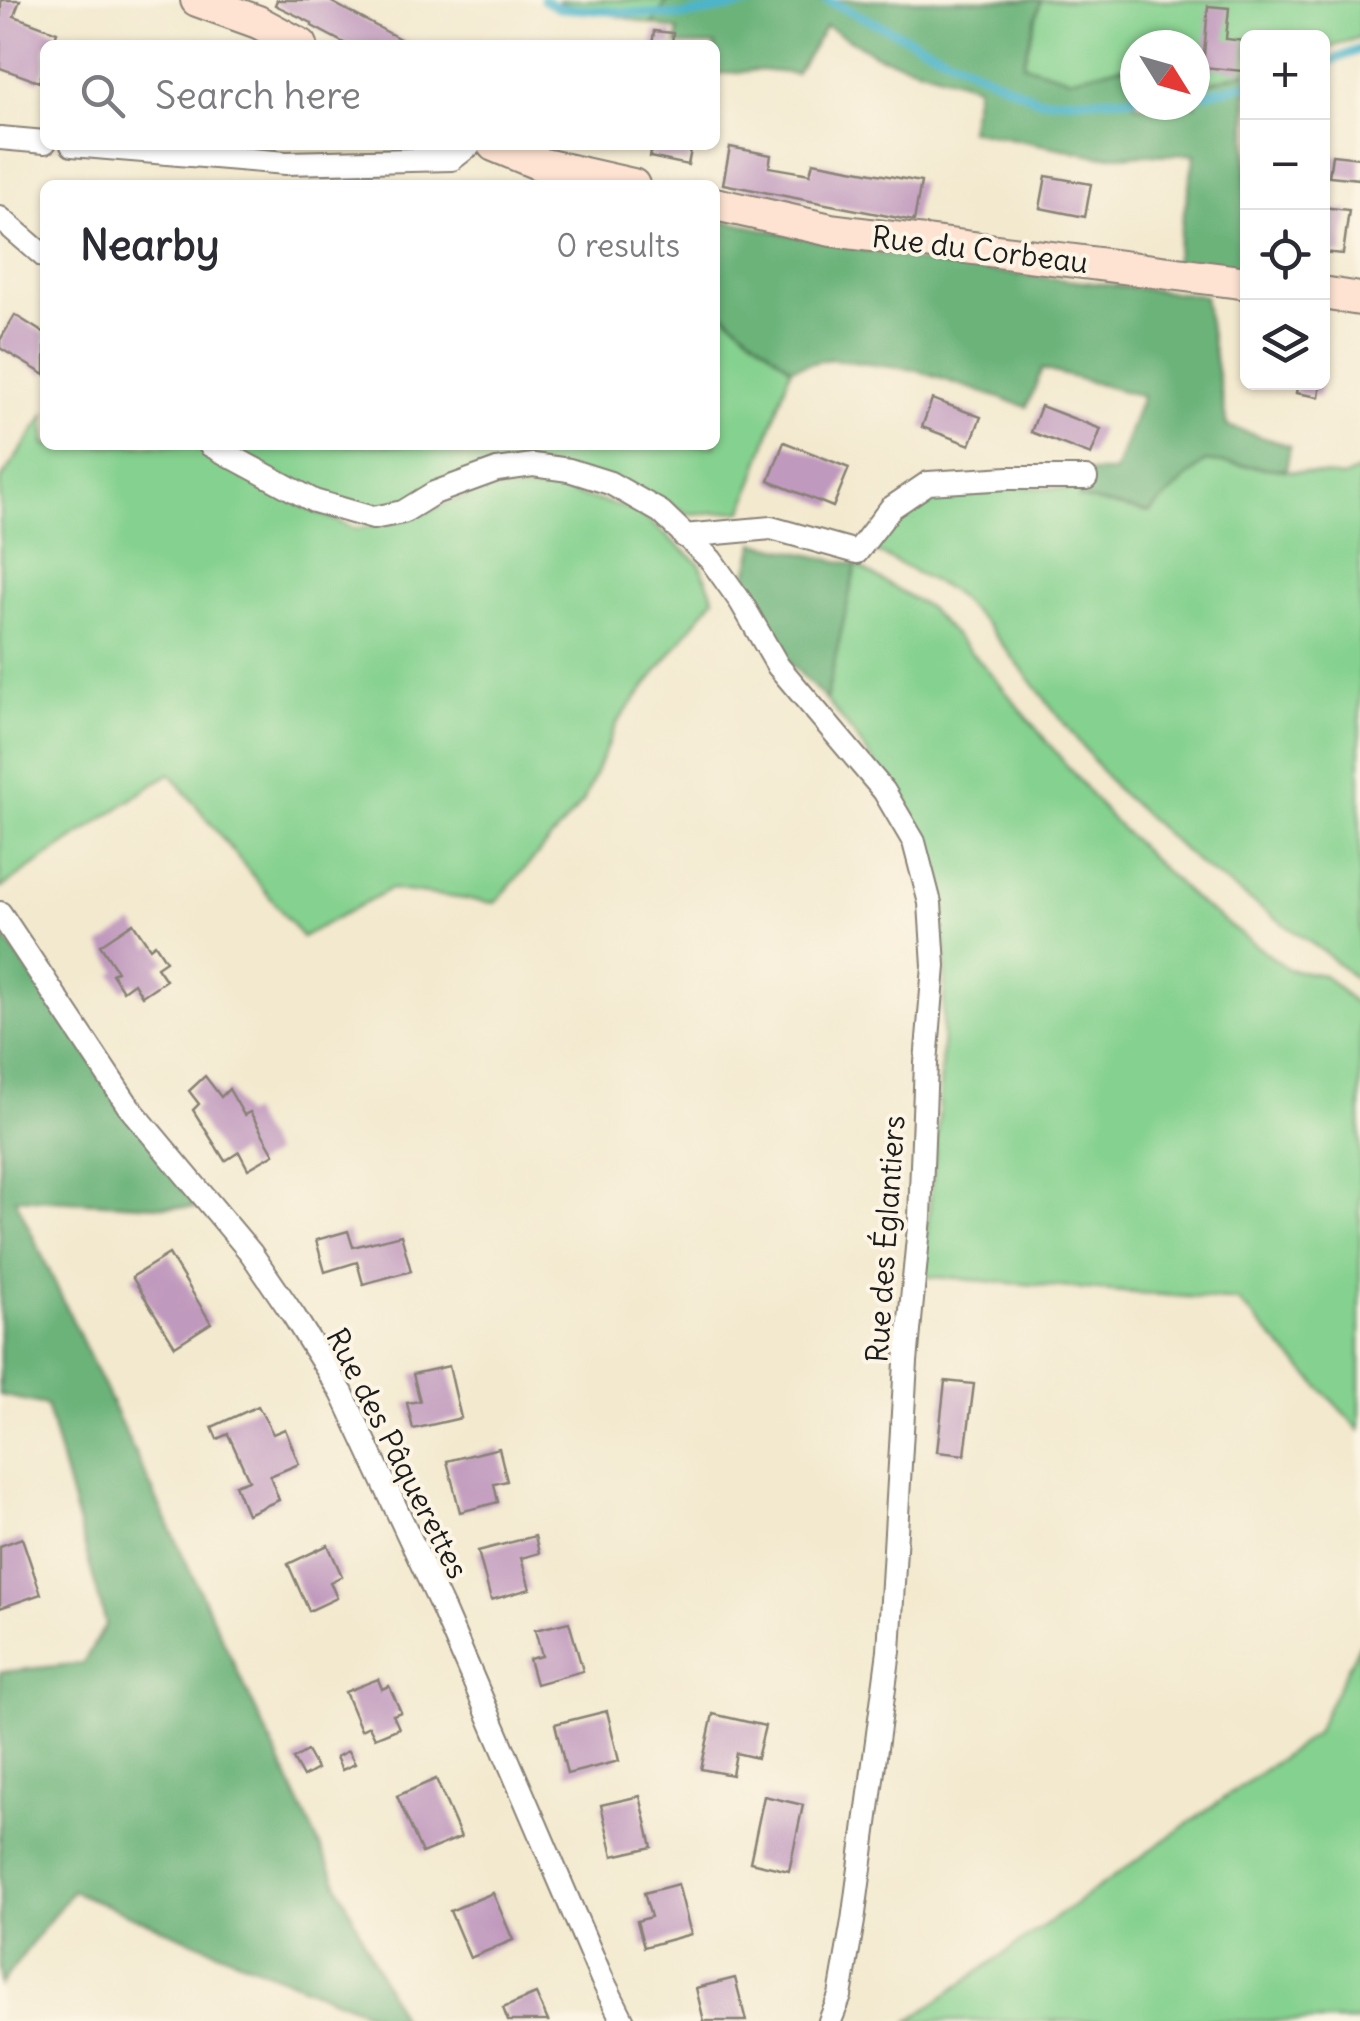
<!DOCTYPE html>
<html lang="en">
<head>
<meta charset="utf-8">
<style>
	:root { --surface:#fff; --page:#f2f2f3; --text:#2b2b33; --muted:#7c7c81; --line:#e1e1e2 }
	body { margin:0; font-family:Delius,sans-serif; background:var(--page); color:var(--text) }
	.controls { position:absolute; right:30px; top:30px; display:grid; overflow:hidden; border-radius:15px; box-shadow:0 2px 8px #0004 }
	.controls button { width:90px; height:90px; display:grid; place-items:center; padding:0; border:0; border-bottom:2px solid var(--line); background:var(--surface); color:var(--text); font:50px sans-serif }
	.compass { position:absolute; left:1120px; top:30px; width:90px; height:90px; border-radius:50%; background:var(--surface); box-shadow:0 2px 8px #0004; rotate:127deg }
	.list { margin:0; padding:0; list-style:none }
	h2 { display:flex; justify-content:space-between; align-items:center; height:130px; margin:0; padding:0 40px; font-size:42px }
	h2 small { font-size:32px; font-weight:400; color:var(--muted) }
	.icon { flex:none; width:55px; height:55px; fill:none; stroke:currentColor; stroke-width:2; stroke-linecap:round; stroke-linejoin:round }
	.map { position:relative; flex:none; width:1360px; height:2021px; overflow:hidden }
	.search { position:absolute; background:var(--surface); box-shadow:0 2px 8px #0004; left:40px; top:40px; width:680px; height:110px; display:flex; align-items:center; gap:25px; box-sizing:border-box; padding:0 35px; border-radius:15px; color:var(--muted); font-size:38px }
	.panel { position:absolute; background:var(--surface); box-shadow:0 2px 8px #0004; left:40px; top:180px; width:680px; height:270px; border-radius:15px }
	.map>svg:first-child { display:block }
</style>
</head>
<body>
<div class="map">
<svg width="1360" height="2021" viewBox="0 0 1360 2021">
	<rect width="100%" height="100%" fill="#fcf5e5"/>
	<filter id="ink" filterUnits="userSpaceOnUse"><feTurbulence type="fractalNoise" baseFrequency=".01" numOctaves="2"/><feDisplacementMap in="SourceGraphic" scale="20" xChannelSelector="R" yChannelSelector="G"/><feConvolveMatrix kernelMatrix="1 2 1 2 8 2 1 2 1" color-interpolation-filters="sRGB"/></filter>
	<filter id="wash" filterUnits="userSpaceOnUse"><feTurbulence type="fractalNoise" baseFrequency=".0048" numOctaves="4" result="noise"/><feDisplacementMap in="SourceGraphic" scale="40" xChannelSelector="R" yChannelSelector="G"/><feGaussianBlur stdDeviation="2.25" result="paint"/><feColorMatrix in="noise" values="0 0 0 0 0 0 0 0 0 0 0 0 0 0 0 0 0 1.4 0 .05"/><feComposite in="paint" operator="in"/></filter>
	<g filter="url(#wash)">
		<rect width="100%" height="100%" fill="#f3e9cf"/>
		<!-- green -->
		<g fill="#85d18f" stroke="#507656" stroke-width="2.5">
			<polygon points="559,0 668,0 652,24 558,2"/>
			<polygon points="1041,0 1360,0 1360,37 1323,50 1322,38 1248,38 1247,72 1211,82 1195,78 1195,45 1135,45 1135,66 1129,65 1069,78 1023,64"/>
			<polygon points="715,306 791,368 743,511 689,514 631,486 515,461 384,510 326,500 215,445 715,445"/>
			<polygon points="45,415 45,445 191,445 274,493 355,529 408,518 486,489 559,490 637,511 700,564 714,598 617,723 583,802 495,903 390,889 302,937 170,773 0,889 0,481"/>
			<polygon points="1205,461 1343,477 1360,469 1360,983 1324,952 1200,865 1116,789 986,624 951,591 873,550 911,501 973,484 1080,490 1079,498 1149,513"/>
			<polygon points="856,565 927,607 987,669 1112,820 1195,900 1288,969 1324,975 1360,1008 1360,1430 1238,1301 922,1276 939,1116 946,953 925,835 853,733 826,700"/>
			<polygon points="1360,1643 1360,2021 909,2021 1315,1734"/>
		</g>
		<!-- forest -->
		<g fill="#6cb37a" stroke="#44684b" stroke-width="2.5">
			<polygon points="668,0 1041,0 1023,64 1069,78 1129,65 1135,66 1135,105 1195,105 1195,78 1211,82 1247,72 1247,274 1174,265 1195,154 1099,156 969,130 977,86 878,56 826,26 796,74 760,70 715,74 715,45 676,45 678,31 652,24"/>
			<polygon points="715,219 938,265 1204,296 1227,426 1290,446 1286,470 1205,461 1149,513 1079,498 1081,472 1115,472 1142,396 1042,369 1027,407 915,370 830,359 791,368 715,306"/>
			<polygon points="755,543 856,565 826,700 770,642 743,590"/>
			<polygon points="0,931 197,1208 15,1198 402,2021 387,2021 72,1891 0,1985 0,1672 83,1663 106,1624 46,1405 0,1395"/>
		</g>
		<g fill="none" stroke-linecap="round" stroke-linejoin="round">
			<!-- stream -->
			<g stroke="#4db5cb" stroke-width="9">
				<polyline points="544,0 559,8 683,16 771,0"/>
				<polyline points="827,0 1039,100 1135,98"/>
				<polyline points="1322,65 1360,49"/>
				<polyline points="1195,96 1248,84"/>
			</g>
		</g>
		<g id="blocks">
			<!-- building -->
			<g fill="#c099be">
				<polygon points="1,0 20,0 14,16 57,32 53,45 45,45 45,65 39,82 0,68"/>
				<polygon points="277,0 328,0 411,45 348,45 312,26 312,23 275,5"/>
				<polygon points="1208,6 1229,8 1226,39 1245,41 1242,71 1203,67"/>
				<polygon points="654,31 673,33 672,45 652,45"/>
				<polygon points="652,145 692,145 688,165 650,157"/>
				<polygon points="730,147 771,155 769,167 810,174 813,162 921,182 914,221 723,184"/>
				<polygon points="1332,155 1360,158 1360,179 1329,176"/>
				<polygon points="1046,176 1091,184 1085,217 1040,208"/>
				<polygon points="1322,207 1349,210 1343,254 1322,252"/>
				<polygon points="15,315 45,334 45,375 0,348 0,340"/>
				<polygon points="1298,382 1321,382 1319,397 1296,393"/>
				<polygon points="932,399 981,417 970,445 922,427"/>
				<polygon points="1041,406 1101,429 1091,455 1031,432"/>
				<polygon points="784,442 849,468 833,507 769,481"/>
				<polygon points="133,923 150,948 155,944 166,961 157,967 166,980 142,996 134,983 123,991 112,974 117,971 100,945"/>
				<polygon points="205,1076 221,1097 229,1089 244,1115 250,1112 274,1154 248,1169 239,1152 225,1161 193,1110 199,1104 189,1091"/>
				<polygon points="348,1231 353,1247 401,1235 411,1271 363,1284 357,1262 325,1272 316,1240"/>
				<polygon points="169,1254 211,1323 175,1346 132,1277"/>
				<polygon points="449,1366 461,1418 413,1429 407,1403 420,1401 413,1374"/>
				<polygon points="945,1381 974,1384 965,1455 937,1452"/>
				<polygon points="258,1406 273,1434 285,1429 299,1464 270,1476 279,1500 247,1514 235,1485 249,1480 228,1434 217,1439 212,1427"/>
				<polygon points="499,1448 507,1481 494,1484 498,1502 460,1512 447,1461"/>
				<polygon points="535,1536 539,1553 521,1558 530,1589 491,1600 478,1551"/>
				<polygon points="22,1538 41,1594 0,1608 0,1546"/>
				<polygon points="328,1545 342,1576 330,1582 337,1598 309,1611 288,1564"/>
				<polygon points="569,1622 583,1671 536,1684 529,1659 542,1656 535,1630"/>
				<polygon points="378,1679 382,1689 389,1686 401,1712 393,1715 399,1728 375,1738 369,1726 361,1730 345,1692"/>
				<polygon points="607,1711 619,1761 567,1774 555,1724"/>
				<polygon points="713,1714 765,1726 757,1758 736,1753 732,1775 701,1769"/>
				<polygon points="307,1751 317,1769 303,1777 293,1759"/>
				<polygon points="348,1751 355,1764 342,1770 336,1757"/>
				<polygon points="436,1779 461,1837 422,1853 397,1796"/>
				<polygon points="640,1796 652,1847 613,1856 601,1805"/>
				<polygon points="764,1796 803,1805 789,1871 750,1862"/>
				<polygon points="678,1884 691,1934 644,1947 637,1921 651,1917 644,1893"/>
				<polygon points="493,1893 513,1940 470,1958 450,1911"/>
				<polygon points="735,1978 746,2021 704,2021 696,1988"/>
				<polygon points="536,1994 548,2021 508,2021 503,2008"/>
			</g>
		</g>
	</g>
	<g filter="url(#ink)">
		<use href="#blocks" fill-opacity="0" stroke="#888276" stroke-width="2.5"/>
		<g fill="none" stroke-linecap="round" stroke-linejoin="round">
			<defs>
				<g id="street">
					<polyline points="0,138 45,142"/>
					<polyline points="72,145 286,163 452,159 470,145"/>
					<polyline points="0,218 45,257"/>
					<polyline points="210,445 314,501 373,518 403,512 434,493 497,470 533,465 569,470 610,483 661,512 711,560 741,602 778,666 884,791 914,842 930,903 934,966 926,1063 920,1217 906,1362 889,1651 853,1921 840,1996 830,2021"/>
					<polyline points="684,536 771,528 857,552 891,508 928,483 1009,478 1086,478"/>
					<polyline points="0,913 129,1107 251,1253 294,1316 342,1393 443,1609 602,1979 623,2021"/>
				</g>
				<g id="secondary">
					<polyline points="197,0 258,22 301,45"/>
					<polyline points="494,145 540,164 633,185"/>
					<polyline points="715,204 831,230 1248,283"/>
					<polyline points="1322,293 1360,299"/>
				</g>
			</defs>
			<!-- street casing -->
			<use href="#street" stroke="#888276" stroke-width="26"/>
			<!-- secondary casing -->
			<use href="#secondary" stroke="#888276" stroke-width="36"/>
			<!-- street -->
			<use href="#street" stroke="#fff" stroke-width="22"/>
			<!-- secondary -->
			<use href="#secondary" stroke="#fee3d2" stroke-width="32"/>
		</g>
	</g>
	<g text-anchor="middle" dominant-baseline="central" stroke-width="8" stroke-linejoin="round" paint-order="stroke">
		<!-- street labels -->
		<g font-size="30" fill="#1c1c1c" stroke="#fcf5e5">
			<text transform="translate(980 249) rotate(7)">Rue du Corbeau</text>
			<text transform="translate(885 1239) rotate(-86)">Rue des Églantiers</text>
			<text transform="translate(398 1453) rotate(63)">Rue des Pâquerettes</text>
		</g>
	</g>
</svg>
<div class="controls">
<button>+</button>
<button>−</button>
<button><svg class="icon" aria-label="locate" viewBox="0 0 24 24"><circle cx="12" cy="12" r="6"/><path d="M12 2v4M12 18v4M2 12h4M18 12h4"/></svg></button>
<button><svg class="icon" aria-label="layers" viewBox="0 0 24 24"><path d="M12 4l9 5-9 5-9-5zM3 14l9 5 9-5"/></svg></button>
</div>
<svg class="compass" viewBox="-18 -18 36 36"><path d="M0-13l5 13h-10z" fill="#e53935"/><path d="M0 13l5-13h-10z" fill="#7c7c81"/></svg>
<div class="search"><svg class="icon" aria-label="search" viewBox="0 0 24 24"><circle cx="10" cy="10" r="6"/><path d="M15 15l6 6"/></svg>Search here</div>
<section class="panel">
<h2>Nearby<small>0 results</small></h2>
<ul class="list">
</ul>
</section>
</div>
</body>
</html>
